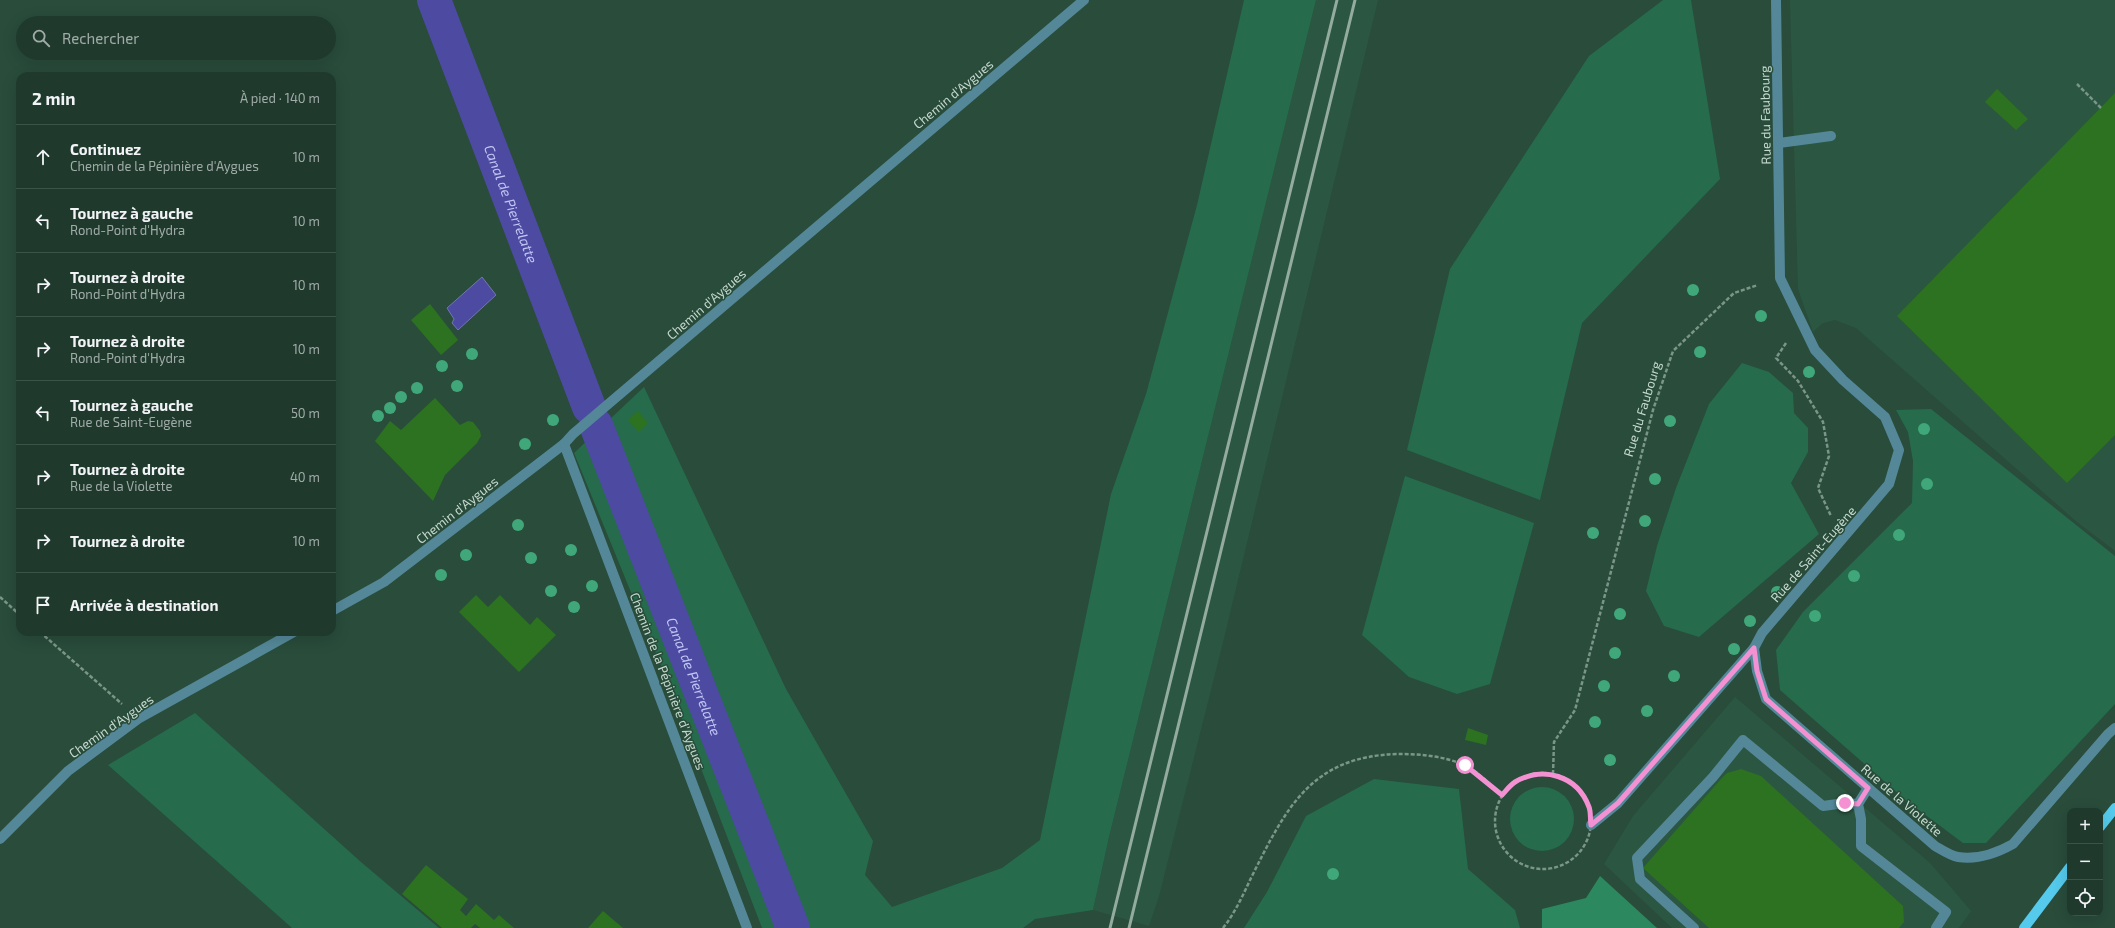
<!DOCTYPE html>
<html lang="fr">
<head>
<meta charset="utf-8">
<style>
	:root { --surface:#1f392c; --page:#2c4438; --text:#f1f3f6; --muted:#a1aca9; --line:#3c5348 }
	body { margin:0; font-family:"Exo 2",sans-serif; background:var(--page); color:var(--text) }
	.controls { position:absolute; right:12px; bottom:12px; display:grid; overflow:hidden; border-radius:8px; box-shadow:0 4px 16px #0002 }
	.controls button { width:36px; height:36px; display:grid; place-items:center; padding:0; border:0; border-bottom:1px solid var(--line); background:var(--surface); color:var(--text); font:20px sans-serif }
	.stop { position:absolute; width:12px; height:12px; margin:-9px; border:3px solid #f491d3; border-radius:50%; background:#fff }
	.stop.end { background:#f491d3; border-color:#fff; box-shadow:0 1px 4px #0008 }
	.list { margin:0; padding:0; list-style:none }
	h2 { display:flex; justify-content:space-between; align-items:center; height:52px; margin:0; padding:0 16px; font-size:17px }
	h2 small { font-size:13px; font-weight:400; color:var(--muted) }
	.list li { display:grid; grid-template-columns:26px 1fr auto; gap:12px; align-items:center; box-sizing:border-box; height:64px; padding:0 16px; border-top:1px solid var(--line) }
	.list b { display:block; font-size:15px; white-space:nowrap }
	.list p { margin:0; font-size:13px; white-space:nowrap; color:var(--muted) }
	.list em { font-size:13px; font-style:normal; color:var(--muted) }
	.icon { flex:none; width:22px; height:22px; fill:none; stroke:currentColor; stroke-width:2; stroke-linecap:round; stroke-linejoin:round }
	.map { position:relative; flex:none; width:2115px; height:928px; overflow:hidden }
	.search { position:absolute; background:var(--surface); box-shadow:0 4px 16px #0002; left:16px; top:16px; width:320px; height:44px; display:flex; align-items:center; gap:10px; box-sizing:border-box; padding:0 14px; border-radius:22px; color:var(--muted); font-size:15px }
	.panel { position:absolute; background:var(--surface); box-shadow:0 4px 16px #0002; left:16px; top:72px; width:320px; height:564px; border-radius:12px }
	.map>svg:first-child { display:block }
</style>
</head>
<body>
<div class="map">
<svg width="2115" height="928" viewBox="0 0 2115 928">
	<rect width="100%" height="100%" fill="#294c3b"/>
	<!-- built -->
	<g fill="#2b5742">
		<polygon points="1316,0 1378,0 1223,642 1159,896 1149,926 1093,910 1109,837"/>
		<polygon points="1790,0 2115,0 2115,551 2077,522 1856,328 1835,320 1823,323 1813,332 1798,289"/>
		<polygon points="1735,697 1930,863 1971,911 1959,928 1672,928 1604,864 1633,816"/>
	</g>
	<!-- green -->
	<g fill="#266b4c">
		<polygon points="1244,0 1316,0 1109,837 1093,910 1035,919 1023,928 762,928 671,690 574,453 644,387 786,689 873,841 865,875 892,907 1002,868 1040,840 1111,494 1146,394 1197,205"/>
		<polygon points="1663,0 1691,0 1720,179 1582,323 1540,500 1407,450 1450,269 1589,56"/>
		<polygon points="1742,363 1769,372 1793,393 1794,413 1808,428 1808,452 1791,483 1819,534 1699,637 1664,626 1646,591 1657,546 1676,488 1709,404"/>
		<polygon points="1931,409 2115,556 2115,704 1986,843 1963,843 1908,802 1780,690 1776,650 1803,612 1912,503 1913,461 1908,432 1896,410"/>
		<polygon points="1405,476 1534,523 1490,684 1457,694 1409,677 1362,635"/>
		<polygon points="195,713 361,862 439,928 292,928 108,765"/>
		<polygon points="1374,779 1459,789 1468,869 1515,910 1520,928 1244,928 1267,892 1306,816"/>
		<circle cx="1542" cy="819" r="32"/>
	</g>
	<!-- forest -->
	<polygon fill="#2b885f" points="1600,876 1657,928 1542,928 1542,909 1586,898"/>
	<!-- water -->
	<polygon fill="#4d4ba1" stroke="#7176ae" points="482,277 496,295 458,330 452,323 454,319 447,308"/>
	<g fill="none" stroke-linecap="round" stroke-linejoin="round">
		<!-- canal -->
		<g stroke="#4d4ba1" stroke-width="34">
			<path id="s1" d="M 434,0 L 589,407"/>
			<path id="s2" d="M 596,425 L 793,928"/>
		</g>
	</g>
	<!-- building -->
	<g fill="#2d7220">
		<polygon points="1997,89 2028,119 2016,130 1985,102"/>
		<polygon points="2115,93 2115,435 2067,483 1897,316"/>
		<polygon points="430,304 458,340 441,355 411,320"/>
		<polygon points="435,398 460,425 468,421 473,422 480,431 481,436 477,443 445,475 433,501 375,441 390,421 401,430"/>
		<polygon points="638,411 648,423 639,432 628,420"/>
		<polygon points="476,595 488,607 500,595 530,625 537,617 556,635 519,672 459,612"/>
		<polygon points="1468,728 1488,735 1486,745 1465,740"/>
		<polygon points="1741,769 1761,776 1903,906 1904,922 1899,928 1709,928 1643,868 1721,779 1727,773"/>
		<polygon points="426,865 468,899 460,910 466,916 476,904 494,920 499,915 514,928 480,928 475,924 471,928 442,928 402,894"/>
		<polygon points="603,911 623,928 588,928"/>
	</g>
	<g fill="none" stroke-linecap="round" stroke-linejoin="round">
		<!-- path -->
		<g stroke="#7b9688" stroke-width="2.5" stroke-dasharray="4 2" stroke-linecap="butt">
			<polyline points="2077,84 2101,108"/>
			<polyline points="1786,343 1776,358 1798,381 1823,422 1829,456 1818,488 1831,516"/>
			<polyline points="0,597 20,615"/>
			<polyline points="40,632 122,704"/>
			<circle cx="1543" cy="821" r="48"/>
			<polyline points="1553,774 1554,742 1575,710 1653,410 1673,351 1734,293 1758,285"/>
			<path d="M 1223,928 C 1235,913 1243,895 1251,878 C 1286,808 1311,756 1398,754 C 1420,754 1444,756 1464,765 C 1478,771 1490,785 1502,795"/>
		</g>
		<!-- minor -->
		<g stroke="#548899" stroke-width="10">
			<polyline points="1779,143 1831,136"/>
			<polyline points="564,444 747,928"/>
			<polyline points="332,611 384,582 564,444 573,434 1084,0"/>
			<path d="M 1754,648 L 1757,671 L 1766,699 L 1935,846 C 1942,850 1951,856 1958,857 C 1977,860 1997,853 2013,844 L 2108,734 L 2115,728"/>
			<polyline points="1868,788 1858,804 1861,819 1861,846 1946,912 1936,928"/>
			<polyline points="1591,825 1618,803 1754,648 1762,633 1889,484 1899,450 1885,417 1843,380 1815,350 1780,278 1776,0"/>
			<polyline points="0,839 68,771 138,719 294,632"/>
			<polyline points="1694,928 1640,879 1637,858 1713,777 1743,740 1823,806 1845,803 1858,804"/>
		</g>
		<!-- major -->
		<g stroke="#55caec" stroke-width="10">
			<polyline points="2100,827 2115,808"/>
			<polyline points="2024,928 2070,867"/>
		</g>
		<!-- rail -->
		<g stroke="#94ac9f" stroke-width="3">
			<polyline points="1110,928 1337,0"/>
			<polyline points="1129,928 1355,0"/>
		</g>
	</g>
	<!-- trees -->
	<g fill="#40a77a">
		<circle cx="1693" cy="290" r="6"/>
		<circle cx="1761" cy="316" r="6"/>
		<circle cx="1700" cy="352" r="6"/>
		<circle cx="472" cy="354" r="6"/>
		<circle cx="442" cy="366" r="6"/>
		<circle cx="1809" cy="372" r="6"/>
		<circle cx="457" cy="386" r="6"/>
		<circle cx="417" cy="388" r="6"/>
		<circle cx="401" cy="397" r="6"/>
		<circle cx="390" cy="408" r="6"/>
		<circle cx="378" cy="416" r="6"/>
		<circle cx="553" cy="420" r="6"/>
		<circle cx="1670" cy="421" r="6"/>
		<circle cx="1924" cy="429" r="6"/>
		<circle cx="525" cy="444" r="6"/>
		<circle cx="1655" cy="479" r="6"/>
		<circle cx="1927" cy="484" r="6"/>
		<circle cx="1645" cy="521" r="6"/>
		<circle cx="518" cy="525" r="6"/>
		<circle cx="1593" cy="533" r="6"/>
		<circle cx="1899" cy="535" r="6"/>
		<circle cx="571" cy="550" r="6"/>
		<circle cx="466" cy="555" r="6"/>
		<circle cx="531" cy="558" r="6"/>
		<circle cx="441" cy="575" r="6"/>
		<circle cx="1854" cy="576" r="6"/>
		<circle cx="592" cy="586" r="6"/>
		<circle cx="551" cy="591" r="6"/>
		<circle cx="1777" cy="592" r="6"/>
		<circle cx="574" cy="607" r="6"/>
		<circle cx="1620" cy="614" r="6"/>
		<circle cx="1815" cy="616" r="6"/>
		<circle cx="1750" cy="621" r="6"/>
		<circle cx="1734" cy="649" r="6"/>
		<circle cx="1615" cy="653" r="6"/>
		<circle cx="1674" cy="676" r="6"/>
		<circle cx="1604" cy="686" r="6"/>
		<circle cx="1647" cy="711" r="6"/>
		<circle cx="1595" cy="722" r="6"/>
		<circle cx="1610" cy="760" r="6"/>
		<circle cx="1333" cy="874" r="6"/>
	</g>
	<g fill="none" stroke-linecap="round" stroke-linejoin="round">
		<!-- route -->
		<path stroke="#f491d3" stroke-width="5" d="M 1465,765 L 1502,795 C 1506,791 1510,785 1515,782 C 1543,766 1577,775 1589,807 C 1591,812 1590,819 1591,825 L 1618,803 L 1754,648 L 1757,671 L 1766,699 L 1868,788 L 1858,804 L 1845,803"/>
	</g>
	<g text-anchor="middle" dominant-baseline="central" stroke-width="3" stroke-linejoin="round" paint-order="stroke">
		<!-- street labels -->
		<g font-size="13" fill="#c6d9ce" stroke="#294c3b">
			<text transform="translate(953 94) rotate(-40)">Chemin d'Aygues</text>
			<text transform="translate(1765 115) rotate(-91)">Rue du Faubourg</text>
			<text transform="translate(706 304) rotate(-41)">Chemin d'Aygues</text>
			<text transform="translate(1642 409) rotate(-73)">Rue du Faubourg</text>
			<text transform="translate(457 510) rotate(-38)">Chemin d'Aygues</text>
			<text transform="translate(1813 554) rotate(-49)">Rue de Saint-Eugène</text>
			<text transform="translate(668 681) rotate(69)">Chemin de la Pépinière d'Aygues</text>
			<text transform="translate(111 726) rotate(-35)">Chemin d'Aygues</text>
			<text transform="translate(1902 800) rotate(41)">Rue de la Violette</text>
		</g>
		<!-- water labels -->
		<g font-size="14" font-style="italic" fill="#c0c5f4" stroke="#294c3b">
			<text stroke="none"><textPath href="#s1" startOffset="218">Canal de Pierrelatte</textPath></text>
			<text stroke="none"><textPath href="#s2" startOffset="270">Canal de Pierrelatte</textPath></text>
		</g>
	</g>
</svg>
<div class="controls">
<button>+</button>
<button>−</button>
<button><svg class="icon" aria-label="locate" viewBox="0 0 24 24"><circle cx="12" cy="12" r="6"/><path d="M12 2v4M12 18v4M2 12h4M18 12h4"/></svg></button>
</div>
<div class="stop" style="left:1465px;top:765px"></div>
<div class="stop end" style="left:1845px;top:803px"></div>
<div class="search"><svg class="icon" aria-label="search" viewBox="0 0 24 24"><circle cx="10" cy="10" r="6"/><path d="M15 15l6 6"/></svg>Rechercher</div>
<section class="panel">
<h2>2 min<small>À pied · 140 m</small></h2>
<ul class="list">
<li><svg class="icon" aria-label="ahead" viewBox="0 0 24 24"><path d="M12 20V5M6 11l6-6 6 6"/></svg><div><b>Continuez</b><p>Chemin de la Pépinière d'Aygues</p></div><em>10 m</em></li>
<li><svg class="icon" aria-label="left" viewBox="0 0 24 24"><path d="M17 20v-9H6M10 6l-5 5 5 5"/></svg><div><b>Tournez à gauche</b><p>Rond-Point d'Hydra</p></div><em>10 m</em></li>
<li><svg class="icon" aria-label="right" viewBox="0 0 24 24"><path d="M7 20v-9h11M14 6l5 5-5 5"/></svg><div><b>Tournez à droite</b><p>Rond-Point d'Hydra</p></div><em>10 m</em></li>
<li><svg class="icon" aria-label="right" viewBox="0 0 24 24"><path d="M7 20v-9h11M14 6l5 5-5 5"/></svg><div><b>Tournez à droite</b><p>Rond-Point d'Hydra</p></div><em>10 m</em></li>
<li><svg class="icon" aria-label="left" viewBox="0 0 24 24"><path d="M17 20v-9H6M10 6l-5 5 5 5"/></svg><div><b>Tournez à gauche</b><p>Rue de Saint-Eugène</p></div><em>50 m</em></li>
<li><svg class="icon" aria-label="right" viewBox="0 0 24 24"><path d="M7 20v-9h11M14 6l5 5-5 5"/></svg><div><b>Tournez à droite</b><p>Rue de la Violette</p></div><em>40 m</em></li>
<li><svg class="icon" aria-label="right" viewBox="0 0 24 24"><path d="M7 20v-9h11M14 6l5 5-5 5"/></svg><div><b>Tournez à droite</b></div><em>10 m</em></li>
<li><svg class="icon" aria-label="arrive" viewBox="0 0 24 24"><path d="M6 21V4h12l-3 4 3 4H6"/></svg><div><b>Arrivée à destination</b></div></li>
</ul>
</section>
</div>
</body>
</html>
